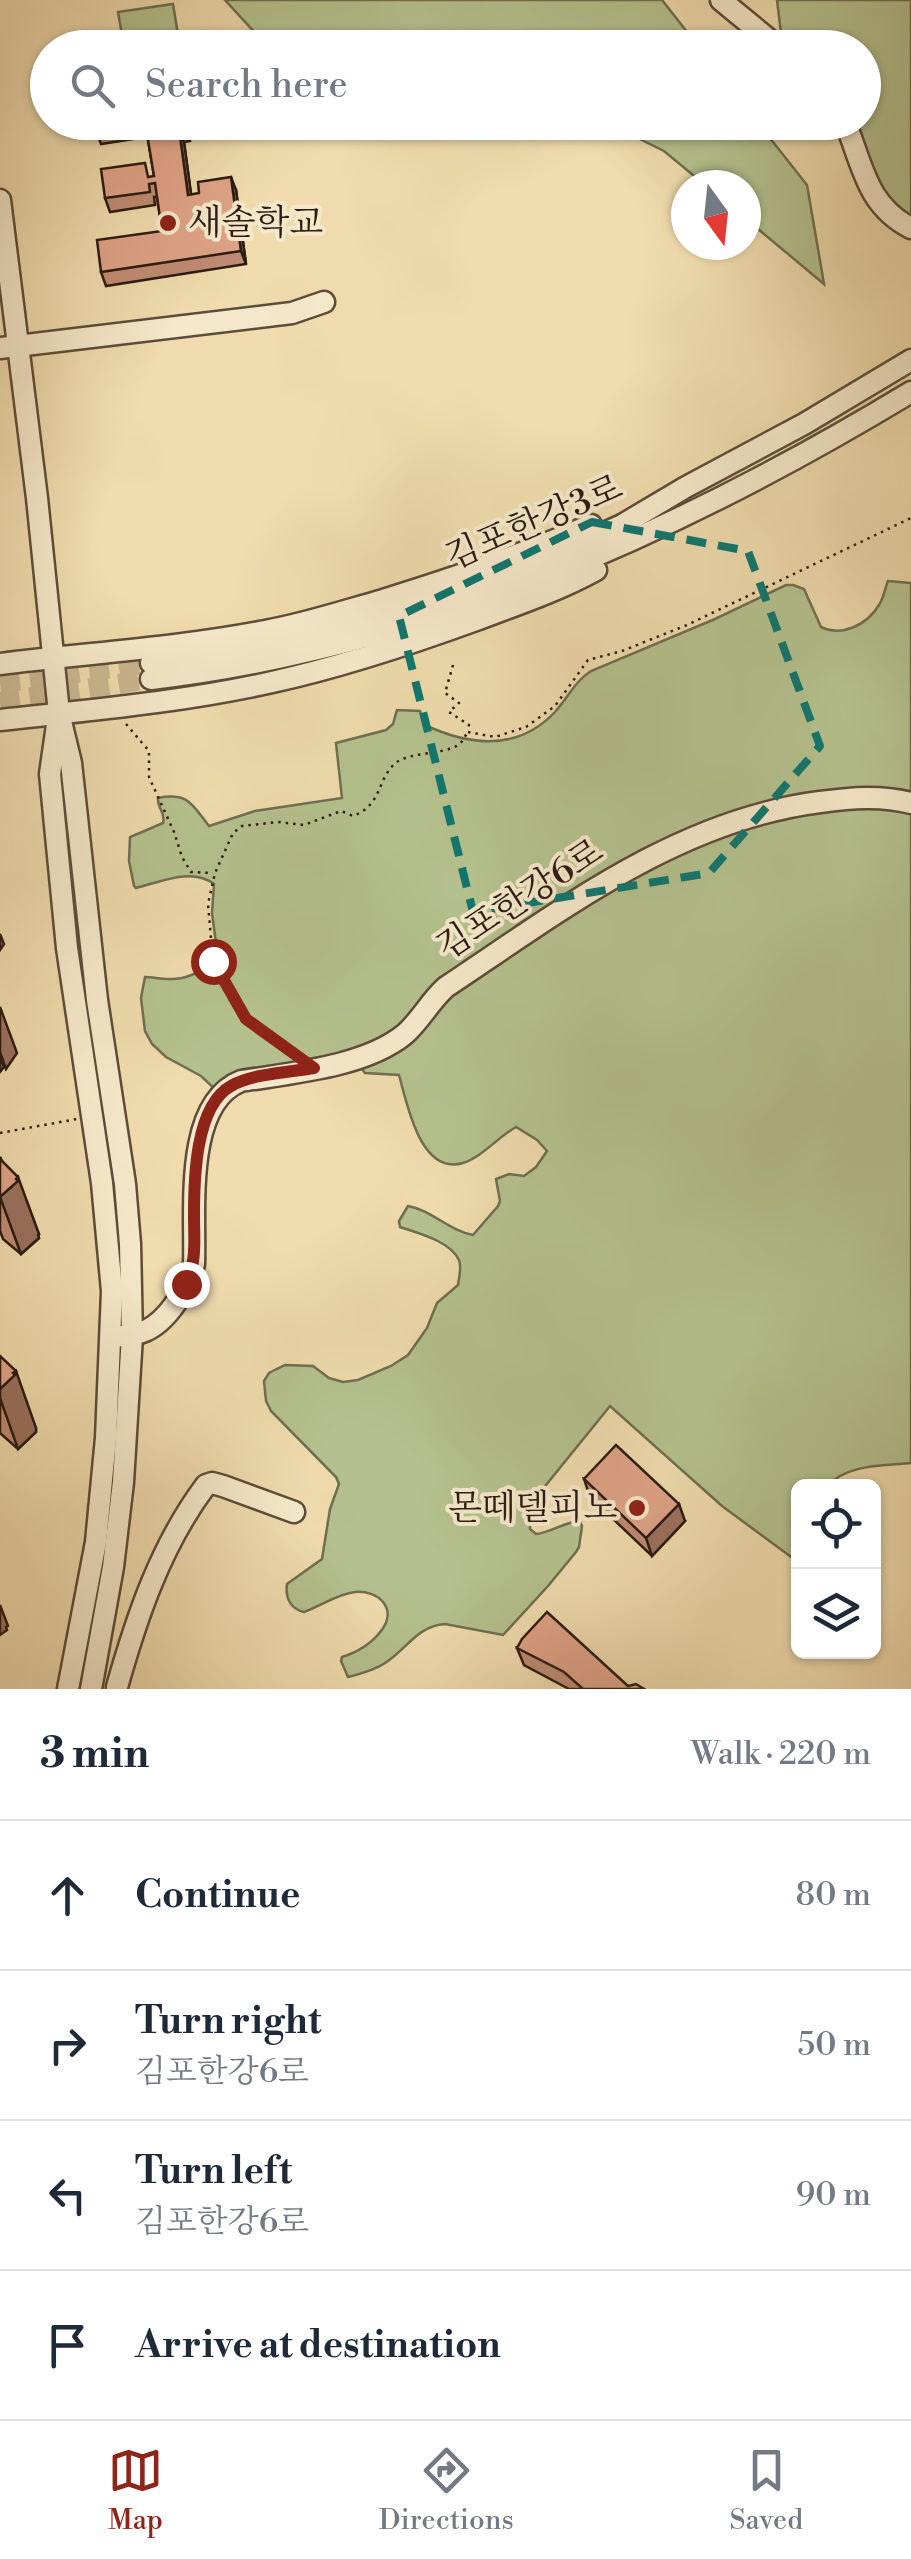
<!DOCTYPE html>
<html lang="en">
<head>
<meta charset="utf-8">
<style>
	:root { --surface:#fff; --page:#f2f2f3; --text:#1f2937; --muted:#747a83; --line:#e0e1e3; --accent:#8f2418 }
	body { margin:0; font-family:"Libre Bodoni","Noto Serif KR",serif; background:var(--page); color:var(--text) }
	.controls { position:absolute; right:30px; bottom:30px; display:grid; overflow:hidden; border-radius:15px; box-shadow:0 2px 8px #0004 }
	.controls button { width:90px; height:90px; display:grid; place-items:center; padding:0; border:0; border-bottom:2px solid var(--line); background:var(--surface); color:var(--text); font:50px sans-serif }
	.compass { position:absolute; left:671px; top:170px; width:90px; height:90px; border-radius:50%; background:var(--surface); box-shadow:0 2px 8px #0004; rotate:165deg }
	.stop { position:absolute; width:30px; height:30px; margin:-22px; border:8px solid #8f2418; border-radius:50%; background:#fff }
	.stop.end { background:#8f2418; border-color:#fff; box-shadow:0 2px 10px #0008 }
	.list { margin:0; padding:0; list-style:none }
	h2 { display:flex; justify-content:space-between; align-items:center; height:130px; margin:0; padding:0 40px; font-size:42px }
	h2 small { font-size:32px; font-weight:400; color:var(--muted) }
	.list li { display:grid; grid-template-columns:65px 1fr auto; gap:30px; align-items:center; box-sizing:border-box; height:150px; padding:0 40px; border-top:2px solid var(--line) }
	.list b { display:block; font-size:38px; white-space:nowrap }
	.list p { margin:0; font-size:32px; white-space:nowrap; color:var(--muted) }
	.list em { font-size:32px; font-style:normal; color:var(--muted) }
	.icon { flex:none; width:55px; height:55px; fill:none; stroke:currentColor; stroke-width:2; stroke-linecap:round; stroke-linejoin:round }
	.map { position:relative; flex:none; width:911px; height:1689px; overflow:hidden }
	.search { position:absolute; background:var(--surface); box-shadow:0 2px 8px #0004; left:30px; right:30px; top:30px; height:110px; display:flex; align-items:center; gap:25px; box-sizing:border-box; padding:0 35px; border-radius:55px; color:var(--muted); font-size:38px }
	.sheet { height:730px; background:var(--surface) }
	nav { display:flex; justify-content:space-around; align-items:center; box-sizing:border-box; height:140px; border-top:2px solid var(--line); background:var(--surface); font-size:28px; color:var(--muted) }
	nav a { display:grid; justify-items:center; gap:5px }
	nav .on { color:var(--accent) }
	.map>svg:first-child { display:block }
</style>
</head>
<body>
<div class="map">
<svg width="911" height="1689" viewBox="0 0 911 1689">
	<rect width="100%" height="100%" fill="#efdbad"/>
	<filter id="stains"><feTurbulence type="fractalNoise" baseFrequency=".002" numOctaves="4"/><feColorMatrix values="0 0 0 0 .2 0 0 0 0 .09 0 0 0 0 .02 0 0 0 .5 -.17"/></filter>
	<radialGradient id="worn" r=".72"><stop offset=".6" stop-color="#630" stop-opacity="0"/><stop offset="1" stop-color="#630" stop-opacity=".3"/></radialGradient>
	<!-- green -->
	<g fill="#b4c18e" stroke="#706e50" stroke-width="2.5">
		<polygon points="225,0 662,0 699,47 268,47"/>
		<polygon points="777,0 911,0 911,221 880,196 852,123 864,122 864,48 790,47 782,41"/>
		<polygon points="173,4 180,47 124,47 118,12"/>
		<polygon points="607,123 758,123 807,185 824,284 746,219 746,185 705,185 664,151"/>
		<path d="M 888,581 L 911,583 L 911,1463 C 884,1466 846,1464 828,1486 L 798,1486 L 798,1562 L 722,1506 L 610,1406 L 542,1490 L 530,1517 L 530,1529 L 536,1534 C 551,1533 567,1520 580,1522 L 582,1526 L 579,1547 L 576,1552 L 548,1586 L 503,1635 L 445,1624 C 417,1626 407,1649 385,1663 C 375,1670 360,1674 348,1677 L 341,1661 L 342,1657 C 358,1652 371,1644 381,1631 C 398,1609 379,1590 355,1592 C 337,1594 321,1606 304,1612 C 290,1609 285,1597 287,1584 L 322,1559 L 330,1509 L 339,1484 L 336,1477 L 271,1411 L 266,1401 L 264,1381 L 269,1373 L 285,1365 L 313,1366 L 329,1378 L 343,1382 L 358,1380 L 391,1366 L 408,1355 L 427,1328 L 437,1303 L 458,1285 C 459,1277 462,1267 459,1260 C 450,1241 418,1233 400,1227 L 399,1221 L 408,1206 C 431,1210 450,1231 473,1235 L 498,1206 L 500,1201 L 496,1179 L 509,1174 L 524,1176 L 536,1167 L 547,1151 L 537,1140 L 516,1127 C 498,1137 482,1157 463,1163 C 420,1176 407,1103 399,1075 L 365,1073 L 350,1054 L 216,1090 L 201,1076 L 166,1057 L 152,1044 L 145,1031 L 141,998 L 145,977 C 153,977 160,979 169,979 C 186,980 202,971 214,961 L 217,951 L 212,913 L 214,884 C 192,867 160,882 136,888 L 134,886 L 129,861 L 130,837 L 163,823 C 166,813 157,808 158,798 C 189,792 192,805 209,826 L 255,811 L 342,798 L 336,743 L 386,730 L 393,724 L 397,710 L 420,711 L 425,725 C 470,746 518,751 555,712 C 567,699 575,681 591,671 L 715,619 L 786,585 L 793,585 L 804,589 L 821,627 C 842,637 867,625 879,605 C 884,597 885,588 888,581 Z"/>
	</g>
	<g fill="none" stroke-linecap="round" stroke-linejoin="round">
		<!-- minor-tunnel -->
		<g stroke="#c8b58e" stroke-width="20" stroke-dasharray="20 10" stroke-linecap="butt">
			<polyline points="0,683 151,663"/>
			<polyline points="0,702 151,679"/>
		</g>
		<defs>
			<g id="minor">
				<polyline points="721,0 779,48"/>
				<path d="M 845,122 C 863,165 866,205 911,228"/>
				<polyline points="0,200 37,498 59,713 71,763 97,1000 125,1184 130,1244 132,1336 123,1482 113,1567 91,1689"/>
				<polyline points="0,348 292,313 324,302"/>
				<polyline points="151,663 263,647 338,628 507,577 622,525 686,487 804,424 911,360"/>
				<path d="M 0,664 C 88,653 177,648 265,631 C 305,624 344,611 383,600 C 454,578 523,555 591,525"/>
				<path d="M 151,679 C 424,647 678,533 911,392"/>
				<path d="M 0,720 C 91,710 183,702 272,682 C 341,667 410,644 476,620 C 516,605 558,591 596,570"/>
				<polyline points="57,725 50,774 67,948 102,1183 112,1291 106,1438 96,1542 68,1689"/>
				<path d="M 112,1337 C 123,1336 134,1336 145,1331 C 168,1321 188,1288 194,1264 C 196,1213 183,1104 241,1081 C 291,1073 365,1067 405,1034 C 421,1020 430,1001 446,987 C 562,910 678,820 820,802 C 851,798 880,795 911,803"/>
				<path d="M 117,1687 C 137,1616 161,1545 206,1485 L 212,1483 L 223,1486 L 294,1512"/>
			</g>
		</defs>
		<!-- minor casing -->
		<use href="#minor" stroke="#5d4c39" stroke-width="25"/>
		<!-- path -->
		<g stroke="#2c1c12" stroke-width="2.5" stroke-dasharray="2.5 5" stroke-linecap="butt">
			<polyline points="453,665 445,693 459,703 449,712 469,725 468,731"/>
			<polyline points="126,724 149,751 149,777 174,832 182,857 191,872 213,873"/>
			<polyline points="468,732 495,737 526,727 555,706 588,660 622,651 687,625 911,518"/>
			<path d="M 294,1055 L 246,1019 L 231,996 L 213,961 L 208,904 L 215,873 L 233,833 L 242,826 L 278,822 L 304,825 L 341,811 L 353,816 C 384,804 376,778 397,762 C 411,752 446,754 458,745 C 463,742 464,737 468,732"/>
			<polyline points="0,1133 77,1119"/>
		</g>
		<!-- minor -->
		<use href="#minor" stroke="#f5e8ca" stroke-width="20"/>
	</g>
	<!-- wall -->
	<g fill="#bf8b73" stroke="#2c1c12" stroke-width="2.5">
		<polygon points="93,122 187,122 190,141 184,142 191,195 236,190 246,264 106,286 101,272 162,231 157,197 154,197 155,205 110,212 105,198 154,176 147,134 145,134 146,137 101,144"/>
		<polygon points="0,1157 39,1234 38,1235 39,1238 21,1254 3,1239 0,1231"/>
		<polygon points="0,1356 36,1428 36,1432 18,1449 0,1433"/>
		<polygon points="584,1479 685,1521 652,1556 590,1497"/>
		<polygon points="517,1648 628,1686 644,1689 569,1689 524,1665"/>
	</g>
	<!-- shaded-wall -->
	<g fill="#9b715e" stroke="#2c1c12" stroke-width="2.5">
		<polygon points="179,129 184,142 193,208 188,195"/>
		<polygon points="231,177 236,190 246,264 241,251"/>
		<polygon points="0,934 4,944 0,950"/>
		<polygon points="0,1007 17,1053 6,1069 0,1052"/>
		<polygon points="0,1056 4,1067 0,1072"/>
		<polygon points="0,1157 11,1187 18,1177 39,1234 38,1235 39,1238 21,1254 0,1197"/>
		<polygon points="16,1371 36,1428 36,1432 18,1449 0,1398 0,1389"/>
		<polygon points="679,1504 685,1521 652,1556 646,1538"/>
		<polygon points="0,1605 8,1626 6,1627 7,1630 0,1635"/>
	</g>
	<!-- building -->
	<g fill="#dea286" stroke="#2c1c12" stroke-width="2.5">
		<polygon points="93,122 140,122 141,124 96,131"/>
		<polygon points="145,122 185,122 186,127 179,129 188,195 199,193 198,182 231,177 241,251 101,272 97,240 162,231 155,183 149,184 150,192 105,198 101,169 145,163 148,177 154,176"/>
		<polygon points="0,1159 18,1177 16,1179 18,1181 0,1197"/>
		<polygon points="0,1356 16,1371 13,1373 15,1375 0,1389"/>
		<polygon points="616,1445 679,1504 646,1538 584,1479"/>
		<polygon points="547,1612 628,1686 636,1684 644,1689 583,1689 564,1672 517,1648 522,1639"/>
	</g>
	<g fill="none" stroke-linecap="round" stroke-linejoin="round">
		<!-- route -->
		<path stroke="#8f2418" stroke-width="12" d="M 186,1284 C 197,1262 194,1239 194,1215 C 194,1180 195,1106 231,1086 C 251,1074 290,1072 314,1068 L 246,1019 L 213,961"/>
	</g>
	<!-- marked area -->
	<path fill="none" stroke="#0f766e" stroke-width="8" stroke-dasharray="20 12" stroke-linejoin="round" d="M 592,522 L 748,551 L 820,746 L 709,873 L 473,912 L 399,616 Z"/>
	<!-- markers -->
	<g fill="#8f2418" stroke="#f5e8ca" stroke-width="4">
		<circle cx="168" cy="223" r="10"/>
		<circle cx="637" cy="1508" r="10"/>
	</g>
	<g text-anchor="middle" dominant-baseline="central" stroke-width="8" stroke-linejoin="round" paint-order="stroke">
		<!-- poi labels -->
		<g font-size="35" fill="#2c1c12" stroke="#f5e8ca" text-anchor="start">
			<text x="188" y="223">새솔학교</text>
			<text x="617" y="1508" text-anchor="end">몬떼델피노</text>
		</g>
		<!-- street labels -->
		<g font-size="35" fill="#2c1c12" stroke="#f5e8ca">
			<text transform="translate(534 523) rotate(-23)">김포한강3로</text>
			<text transform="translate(520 900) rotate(-33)">김포한강6로</text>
		</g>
	</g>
	<rect width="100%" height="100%" filter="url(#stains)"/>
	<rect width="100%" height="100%" fill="url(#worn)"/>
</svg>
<div class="controls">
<button><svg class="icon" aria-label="locate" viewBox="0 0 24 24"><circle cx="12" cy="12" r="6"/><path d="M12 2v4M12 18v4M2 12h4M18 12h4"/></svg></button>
<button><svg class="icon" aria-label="layers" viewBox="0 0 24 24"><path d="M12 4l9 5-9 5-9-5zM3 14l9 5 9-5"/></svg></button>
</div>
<svg class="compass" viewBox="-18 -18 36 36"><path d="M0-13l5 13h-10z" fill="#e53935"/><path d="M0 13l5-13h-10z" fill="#747a83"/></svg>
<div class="stop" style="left:213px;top:961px"></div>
<div class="stop end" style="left:186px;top:1284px"></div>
<div class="search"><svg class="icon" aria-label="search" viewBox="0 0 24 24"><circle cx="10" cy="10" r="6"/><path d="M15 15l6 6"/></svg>Search here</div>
</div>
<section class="sheet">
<h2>3 min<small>Walk · 220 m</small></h2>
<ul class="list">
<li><svg class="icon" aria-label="ahead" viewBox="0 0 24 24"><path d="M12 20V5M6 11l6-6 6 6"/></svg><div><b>Continue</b></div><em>80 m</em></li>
<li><svg class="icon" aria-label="right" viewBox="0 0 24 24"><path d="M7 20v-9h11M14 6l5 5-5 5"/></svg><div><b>Turn right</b><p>김포한강6로</p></div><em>50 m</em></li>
<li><svg class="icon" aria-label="left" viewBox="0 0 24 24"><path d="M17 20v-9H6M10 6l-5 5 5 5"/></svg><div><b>Turn left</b><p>김포한강6로</p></div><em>90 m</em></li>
<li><svg class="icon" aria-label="arrive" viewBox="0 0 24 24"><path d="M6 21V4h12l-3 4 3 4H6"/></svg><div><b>Arrive at destination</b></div></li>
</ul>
</section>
<nav>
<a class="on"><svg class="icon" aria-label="map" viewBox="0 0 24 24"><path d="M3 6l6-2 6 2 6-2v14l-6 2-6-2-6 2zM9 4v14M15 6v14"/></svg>Map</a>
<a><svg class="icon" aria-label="directions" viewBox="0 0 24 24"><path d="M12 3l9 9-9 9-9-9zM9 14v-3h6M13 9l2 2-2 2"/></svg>Directions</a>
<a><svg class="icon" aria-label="saved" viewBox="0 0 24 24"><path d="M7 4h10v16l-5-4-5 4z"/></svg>Saved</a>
</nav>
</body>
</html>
